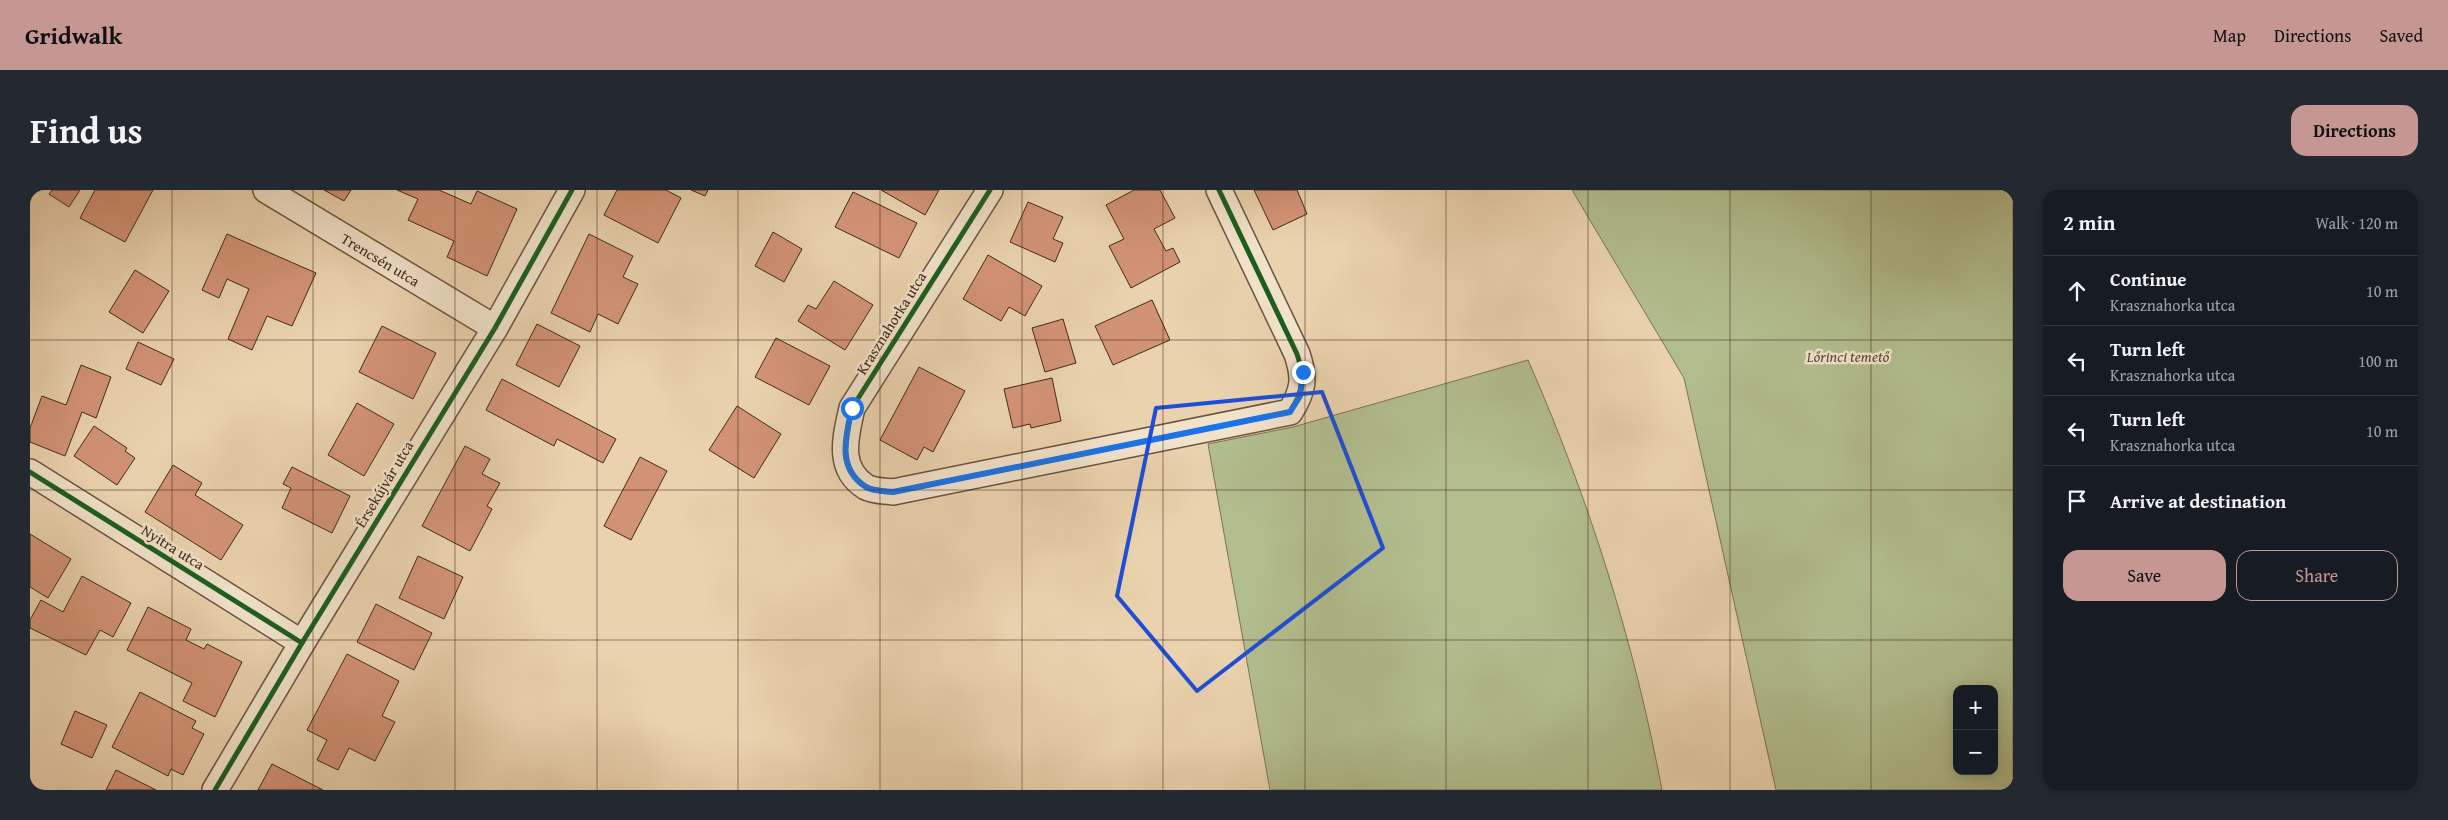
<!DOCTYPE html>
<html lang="en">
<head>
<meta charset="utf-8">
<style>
	:root { --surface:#171b24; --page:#242831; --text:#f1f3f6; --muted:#9ea1a6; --line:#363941; --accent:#c59692 }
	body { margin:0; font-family:"Gentium Book Plus",serif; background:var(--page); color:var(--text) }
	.controls { position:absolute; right:15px; bottom:15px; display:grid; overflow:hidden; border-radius:10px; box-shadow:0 2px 12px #0003 }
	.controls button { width:45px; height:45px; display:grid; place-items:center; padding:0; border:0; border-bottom:1px solid var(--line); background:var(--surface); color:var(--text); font:25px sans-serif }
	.stop { position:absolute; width:15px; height:15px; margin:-11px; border:4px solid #1a73e8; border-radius:50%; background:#fff }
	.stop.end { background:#1a73e8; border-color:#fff; box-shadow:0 1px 5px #0008 }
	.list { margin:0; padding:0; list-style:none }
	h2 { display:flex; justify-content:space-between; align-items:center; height:65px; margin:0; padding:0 20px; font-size:21px }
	h2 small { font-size:16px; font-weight:400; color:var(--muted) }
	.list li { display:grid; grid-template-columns:32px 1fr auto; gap:15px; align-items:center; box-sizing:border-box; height:70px; padding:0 20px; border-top:1px solid var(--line) }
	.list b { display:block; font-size:19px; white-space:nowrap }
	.list p { margin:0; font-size:16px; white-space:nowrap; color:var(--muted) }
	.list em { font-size:16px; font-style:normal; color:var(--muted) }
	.actions { display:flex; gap:10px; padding:15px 20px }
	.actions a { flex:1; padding:11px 0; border:1px solid var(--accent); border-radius:15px; text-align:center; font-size:18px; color:var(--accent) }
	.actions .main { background:var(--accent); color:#111 }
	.icon { flex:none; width:28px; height:28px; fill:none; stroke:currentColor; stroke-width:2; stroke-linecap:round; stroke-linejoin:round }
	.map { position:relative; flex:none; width:1983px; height:600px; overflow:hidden; border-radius:15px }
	header { display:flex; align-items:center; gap:30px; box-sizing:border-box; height:70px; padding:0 25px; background:var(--accent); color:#111 }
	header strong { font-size:24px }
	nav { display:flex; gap:28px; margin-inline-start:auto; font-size:18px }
	.intro { display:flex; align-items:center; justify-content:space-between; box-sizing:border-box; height:120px; padding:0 30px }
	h1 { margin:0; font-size:35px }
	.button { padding:12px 22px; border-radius:15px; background:var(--accent); color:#111; font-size:18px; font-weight:700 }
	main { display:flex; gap:30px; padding:0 30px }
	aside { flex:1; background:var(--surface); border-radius:15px; box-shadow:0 2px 12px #0003 }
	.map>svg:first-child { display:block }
</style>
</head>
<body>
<header>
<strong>Gridwalk</strong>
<nav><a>Map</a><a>Directions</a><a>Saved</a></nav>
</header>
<div class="intro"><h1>Find us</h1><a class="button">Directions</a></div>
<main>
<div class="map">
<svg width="1983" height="600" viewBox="0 0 1983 600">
	<rect width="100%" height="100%" fill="#ead2ae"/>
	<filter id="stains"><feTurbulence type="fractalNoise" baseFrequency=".004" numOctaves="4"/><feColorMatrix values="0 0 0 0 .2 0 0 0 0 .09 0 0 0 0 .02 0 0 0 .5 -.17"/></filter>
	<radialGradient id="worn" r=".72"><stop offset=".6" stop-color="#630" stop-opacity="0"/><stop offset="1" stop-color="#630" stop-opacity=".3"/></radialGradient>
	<!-- green -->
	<g fill="#b2bd8e" stroke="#7a7354" fill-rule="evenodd">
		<path d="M 1542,0 L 1983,0 L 1983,600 L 1746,600 L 1654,188 ZM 1927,499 L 1964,499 L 1964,581 L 1927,581 Z"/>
		<path d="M 1498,170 C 1559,309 1604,451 1632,600 L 1240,600 L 1178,254 L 1263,237 Z"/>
	</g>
	<!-- building -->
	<g fill="#d29375" stroke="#42291b">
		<polygon points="22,0 50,0 39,17 19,4"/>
		<polygon points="65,0 123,0 95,52 50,28"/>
		<polygon points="294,0 321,0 314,11"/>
		<polygon points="367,0 409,0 441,14 447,1 487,19 457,86 417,67 424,51 378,30 388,9"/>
		<polygon points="587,0 636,0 651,8 628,53 574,25"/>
		<polygon points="661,0 678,0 675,6"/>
		<polygon points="851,0 909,0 895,25"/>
		<polygon points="1104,0 1130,0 1145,28 1124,39 1136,61 1143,58 1150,72 1101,98 1079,56 1094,49 1076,15"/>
		<polygon points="1224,0 1267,0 1277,24 1243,40"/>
		<polygon points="823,2 887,33 869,68 805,37"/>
		<polygon points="998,12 1033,27 1023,49 1033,53 1025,72 980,52"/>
		<polygon points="743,42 772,59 754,92 725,76"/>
		<polygon points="197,44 286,83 262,136 237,126 222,160 198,149 219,99 197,89 189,108 172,100"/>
		<polygon points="559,44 603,66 593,87 608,94 588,134 568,124 560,142 521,123"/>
		<polygon points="958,65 1012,96 995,126 979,117 971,131 933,109"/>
		<polygon points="105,80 139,101 113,143 79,122"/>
		<polygon points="804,91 843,115 815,160 768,131 778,115 786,119"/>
		<polygon points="1122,110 1140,150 1083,175 1065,136"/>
		<polygon points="1033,129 1046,173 1015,182 1002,138"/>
		<polygon points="507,134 550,156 529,197 486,175"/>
		<polygon points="352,136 406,163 383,209 329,182"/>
		<polygon points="746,148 800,176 779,215 725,187"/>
		<polygon points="108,152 144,169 131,195 96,179"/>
		<polygon points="51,175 81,187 66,228 52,222 35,266 0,252 0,238 12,206 36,215"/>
		<polygon points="889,177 935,201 903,262 894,257 887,270 850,250"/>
		<polygon points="1022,188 1031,231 1001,238 1000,234 983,238 974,199"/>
		<polygon points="472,189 586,249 573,273 527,249 524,256 456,220"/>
		<polygon points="327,213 364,234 334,286 298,265"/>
		<polygon points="707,216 751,244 724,288 679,260"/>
		<polygon points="64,236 97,258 95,261 105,268 87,295 44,266"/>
		<polygon points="435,256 460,269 452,284 470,293 457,316 462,319 440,361 392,336"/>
		<polygon points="610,267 637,281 601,350 574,336"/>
		<polygon points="143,275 172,293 165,305 213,335 191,370 115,322"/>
		<polygon points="262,277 320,306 302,343 252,318 261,298 253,294"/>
		<polygon points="0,344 41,369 18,408 0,397"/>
		<polygon points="388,366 433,387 414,429 369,408"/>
		<polygon points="52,386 101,413 83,447 70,440 56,465 0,438 0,430 11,410 33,422"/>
		<polygon points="346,414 402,443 384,480 327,452"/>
		<polygon points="118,417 161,439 156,450 174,459 177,454 212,472 185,527 153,511 162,493 97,460"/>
		<polygon points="317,464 369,491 352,526 365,532 345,571 319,558 308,580 287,570 297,550 277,540"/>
		<polygon points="110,502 166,531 162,538 174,544 153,585 141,579 138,586 82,557"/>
		<polygon points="45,521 77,535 62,568 31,554"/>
		<polygon points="242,574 293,600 228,600"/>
		<polygon points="86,580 126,600 76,600"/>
	</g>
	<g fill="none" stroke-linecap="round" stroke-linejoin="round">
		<defs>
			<g id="minor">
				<path id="s1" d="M 236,0 L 465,138"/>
				<path d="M 960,0 L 822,218 C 816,246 806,278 836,297 C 843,301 855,301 863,302 L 1260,222 C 1274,200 1275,188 1267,164 L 1189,0"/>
				<polyline points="0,282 272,453"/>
				<polyline points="185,600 272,453 465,138 542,0"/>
			</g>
		</defs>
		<!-- minor casing -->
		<use href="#minor" stroke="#6c5340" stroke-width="28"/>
		<!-- minor -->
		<use href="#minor" stroke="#f1e2ca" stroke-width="25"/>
		<defs>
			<g id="cycleway">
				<path d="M 960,0 L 822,218 C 816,246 806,278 836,297 C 843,301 855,301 863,302 L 1260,222 C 1274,200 1275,188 1267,164 L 1189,0"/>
				<polyline points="0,282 272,453"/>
				<polyline points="185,600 272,453 465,138 542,0"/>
			</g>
		</defs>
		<!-- cycleway casing -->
		<use href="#cycleway" stroke="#f1e2ca" stroke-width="8"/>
		<!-- cycleway -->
		<use href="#cycleway" stroke="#1b5e20" stroke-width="5"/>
	</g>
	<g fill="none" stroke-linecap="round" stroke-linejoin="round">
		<!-- route -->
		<path stroke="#1a73e8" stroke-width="6" d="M 822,218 C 816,246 806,278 836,297 C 842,301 855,301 863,302 L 1260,222 L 1270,206 L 1273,182"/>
	</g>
	<!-- marked area -->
	<path fill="none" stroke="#1d4ed8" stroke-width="4" stroke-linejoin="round" d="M 1292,202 L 1353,358 L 1167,501 L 1087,406 L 1126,218 Z"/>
	<!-- grid -->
	<path fill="none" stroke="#42291b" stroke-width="1" stroke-opacity="0.55" d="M 142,0 L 142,600M 283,0 L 283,600M 425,0 L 425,600M 567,0 L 567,600M 708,0 L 708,600M 850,0 L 850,600M 992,0 L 992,600M 1133,0 L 1133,600M 1275,0 L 1275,600M 1416,0 L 1416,600M 1558,0 L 1558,600M 1700,0 L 1700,600M 1841,0 L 1841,600M 0,150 L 1983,150M 0,300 L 1983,300M 0,450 L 1983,450"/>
	<g text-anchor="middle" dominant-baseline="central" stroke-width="5" stroke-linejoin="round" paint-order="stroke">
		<!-- street labels -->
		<g font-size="15" fill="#42291b" stroke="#f1e2ca">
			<text stroke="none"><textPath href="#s1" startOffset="134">Trencsén utca</textPath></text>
			<text transform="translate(861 133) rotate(-58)">Krasznahorka utca</text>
			<text transform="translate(354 294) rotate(-59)">Érsekújvár utca</text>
			<text transform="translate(143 357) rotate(32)">Nyitra utca</text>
		</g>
		<!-- park labels -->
		<g font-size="15" font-style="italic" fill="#584732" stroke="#f1e2ca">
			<text x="1818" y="166">Lőrinci temető</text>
		</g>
	</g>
	<rect width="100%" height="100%" filter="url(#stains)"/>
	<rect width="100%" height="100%" fill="url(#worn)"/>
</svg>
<div class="controls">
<button>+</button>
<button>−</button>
</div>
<div class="stop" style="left:822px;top:218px"></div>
<div class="stop end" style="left:1273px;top:182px"></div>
</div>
<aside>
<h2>2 min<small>Walk · 120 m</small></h2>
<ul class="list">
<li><svg class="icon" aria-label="ahead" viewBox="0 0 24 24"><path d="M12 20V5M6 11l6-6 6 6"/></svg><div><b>Continue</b><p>Krasznahorka utca</p></div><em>10 m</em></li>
<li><svg class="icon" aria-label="left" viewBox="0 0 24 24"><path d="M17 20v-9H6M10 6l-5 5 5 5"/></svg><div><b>Turn left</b><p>Krasznahorka utca</p></div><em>100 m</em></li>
<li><svg class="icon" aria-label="left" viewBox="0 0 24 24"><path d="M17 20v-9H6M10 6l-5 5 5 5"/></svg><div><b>Turn left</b><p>Krasznahorka utca</p></div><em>10 m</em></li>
<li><svg class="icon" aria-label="arrive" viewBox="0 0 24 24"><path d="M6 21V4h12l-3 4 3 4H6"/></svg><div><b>Arrive at destination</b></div></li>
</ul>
<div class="actions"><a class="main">Save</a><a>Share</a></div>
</aside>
</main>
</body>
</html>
